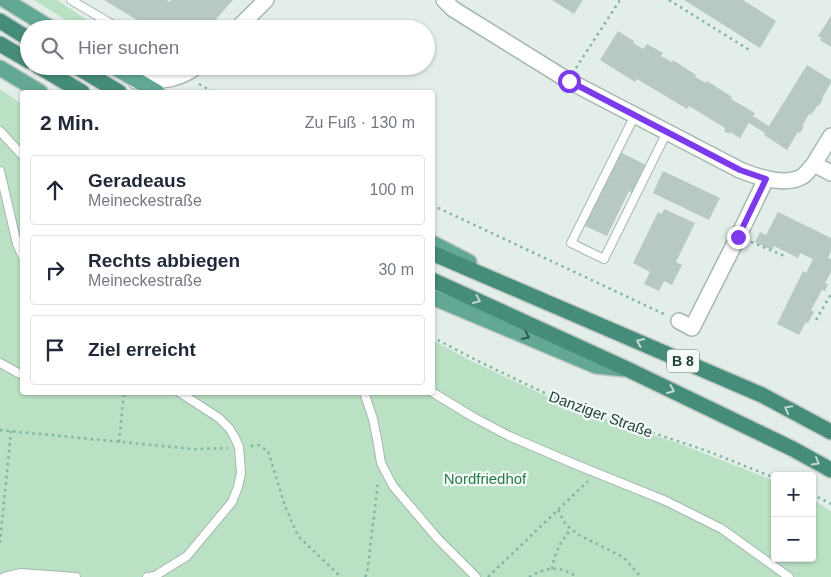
<!DOCTYPE html>
<html lang="de">
<head>
<meta charset="utf-8">
<style>
	:root { --surface:#fff; --page:#f2f2f3; --text:#1f2937; --muted:#747a83; --line:#e0e1e3 }
	body { margin:0; font-family:Helvetica,sans-serif; background:var(--page); color:var(--text) }
	.controls { position:absolute; right:15px; bottom:15px; display:grid; overflow:hidden; border-radius:5px; box-shadow:0 1px 4px #0004 }
	.controls button { width:45px; height:45px; display:grid; place-items:center; padding:0; border:0; border-bottom:1px solid var(--line); background:var(--surface); color:var(--text); font:25px sans-serif }
	.stop { position:absolute; width:15px; height:15px; margin:-11px; border:4px solid #7c3aed; border-radius:50%; background:#fff }
	.stop.end { background:#7c3aed; border-color:#fff; box-shadow:0 1px 5px #0008 }
	.list { margin:0; padding:0; list-style:none }
	h2 { display:flex; justify-content:space-between; align-items:center; height:65px; margin:0; padding:0 20px; font-size:21px }
	h2 small { font-size:16px; font-weight:400; color:var(--muted) }
	.list li { display:grid; grid-template-columns:32px 1fr auto; gap:15px; align-items:center; box-sizing:border-box; height:70px; margin:0 10px 10px; padding:0 10px; border:1px solid var(--line); border-radius:5px }
	.list b { display:block; font-size:19px; white-space:nowrap }
	.list p { margin:0; font-size:16px; white-space:nowrap; color:var(--muted) }
	.list em { font-size:16px; font-style:normal; color:var(--muted) }
	.icon { flex:none; width:28px; height:28px; fill:none; stroke:currentColor; stroke-width:2; stroke-linecap:round; stroke-linejoin:round }
	.map { position:relative; flex:none; width:831px; height:577px; overflow:hidden }
	.search { position:absolute; background:var(--surface); box-shadow:0 1px 4px #0004; left:20px; top:20px; width:415px; height:55px; display:flex; align-items:center; gap:12px; box-sizing:border-box; padding:0 18px; border-radius:28px; color:var(--muted); font-size:19px }
	.panel { position:absolute; background:var(--surface); box-shadow:0 1px 4px #0004; left:20px; top:90px; width:415px; height:305px; border-radius:5px }
	.map>svg:first-child { display:block }
</style>
</head>
<body>
<div class="map">
<svg width="831" height="577" viewBox="0 0 831 577">
	<rect width="100%" height="100%" fill="#e3eee9"/>
	<!-- green -->
	<g fill="#bae1c4">
		<polygon points="34,0 57,0 101,29 80,29"/>
		<polygon points="0,89 22,104 22,392 432,392 433,340 469,360 563,404 680,444 775,481 775,558 812,558 812,499 831,511 831,577 0,577"/>
	</g>
	<!-- building -->
	<g fill="#b8c9c2">
		<polygon points="104,0 167,0 170,2 171,0 233,0 216,19 217,20 210,29 152,29"/>
		<polygon points="552,0 583,0 574,14"/>
		<polygon points="684,0 743,0 776,21 760,48"/>
		<polygon points="831,16 831,47 820,40 822,38 818,36"/>
		<polygon points="618,31 634,41 633,43 643,49 647,44 663,53 661,56 672,62 673,60 696,75 695,77 706,83 707,81 732,97 731,99 755,113 753,116 769,126 807,65 831,80 831,83 822,98 823,99 819,106 818,105 811,115 809,114 802,126 804,127 800,133 798,132 787,150 764,135 765,133 749,123 740,138 730,132 729,134 724,131 725,128 689,106 687,109 637,79 635,82 600,60"/>
		<polygon points="620,152 646,165 633,193 629,191 607,236 585,226"/>
		<polygon points="663,171 720,198 709,220 653,193"/>
		<polygon points="664,209 695,223 676,262 682,265 672,285 664,281 659,291 644,284 650,272 633,263 658,212 662,214"/>
		<polygon points="778,212 831,238 831,251 828,258 831,259 831,272 825,283 828,284 825,291 822,290 811,310 814,312 808,323 806,322 799,335 777,324 803,271 806,273 813,259 800,253 798,258 774,246 772,250 755,242 760,232 766,235"/>
	</g>
	<g fill="none" stroke-linecap="round" stroke-linejoin="round">
		<defs>
			<g id="service">
				<polyline points="71,0 120,29"/>
				<polyline points="635,115 571,243 604,259 667,132"/>
				<polyline points="0,131 22,155"/>
				<polyline points="0,171 17,244 22,255"/>
				<polyline points="0,363 22,375"/>
				<polyline points="364,392 373,419 378,444 381,463 393,486 438,539 476,577"/>
				<polyline points="432,392 473,417 509,436 572,463 666,501 722,529 789,577"/>
				<polyline points="4,577 21,573 76,577"/>
				<polyline points="147,577 155,576 187,556 232,502 238,487 241,473 239,447 234,436 229,428 219,418 179,392"/>
			</g>
			<g id="minor">
				<path d="M 444,0 L 453,9 L 569,81 L 740,170 C 757,177 786,187 803,176 C 807,173 811,167 814,164 L 831,173"/>
				<polyline points="237,29 266,0"/>
				<path d="M 136,81 C 159,80 177,82 197,66"/>
				<polyline points="814,164 831,136"/>
				<polyline points="679,321 692,328 738,237 766,179"/>
			</g>
			<g id="primary">
				<polyline points="5,0 52,29"/>
				<polyline points="112,66 157,92"/>
				<polyline points="0,68 40,92"/>
				<polyline points="432,243 469,262"/>
				<polyline points="432,297 596,366 624,369"/>
			</g>
			<g id="trunk">
				<polyline points="0,21 29,39"/>
				<polyline points="0,44 29,61"/>
				<polyline points="38,66 82,92"/>
				<polyline points="75,66 119,92"/>
				<polyline points="432,253 762,395 831,432"/>
				<polyline points="432,280 627,369 793,449 831,470"/>
			</g>
		</defs>
		<!-- service casing -->
		<use href="#service" stroke="#a5b7b0" stroke-width="10"/>
		<!-- minor casing -->
		<use href="#minor" stroke="#a5b7b0" stroke-width="18"/>
		<!-- primary casing -->
		<use href="#primary" stroke="#c1cac7" stroke-width="18"/>
		<!-- trunk casing -->
		<use href="#trunk" stroke="#c1cac7" stroke-width="18"/>
		<!-- path -->
		<g stroke="#80b5a3" stroke-width="2.5" stroke-dasharray="2.5 4" stroke-linecap="butt">
			<polyline points="669,0 751,51"/>
			<polyline points="576,68 620,0"/>
			<polyline points="199,84 213,92"/>
			<polyline points="432,205 666,315"/>
			<polyline points="751,242 787,257"/>
			<polyline points="816,320 831,294"/>
			<polyline points="432,337 482,363 570,405 710,452 775,478"/>
			<polyline points="0,430 193,449 228,448"/>
			<polyline points="119,442 124,392"/>
			<polyline points="251,446 258,445 268,451 285,506 298,536 341,577"/>
			<polyline points="812,494 831,504"/>
			<polyline points="558,510 566,525 579,535 623,557 641,577"/>
			<polyline points="0,543 11,431"/>
			<path d="M 552,569 C 555,551 560,543 571,529"/>
			<polyline points="365,577 367,574 378,482"/>
			<polyline points="488,577 588,481"/>
			<path d="M 529,577 C 547,567 559,565 577,577"/>
		</g>
		<!-- service -->
		<use href="#service" stroke="#fff" stroke-width="8"/>
		<!-- minor -->
		<use href="#minor" stroke="#fff" stroke-width="15"/>
		<!-- primary -->
		<use href="#primary" stroke="#63a895" stroke-width="15"/>
		<!-- trunk -->
		<use href="#trunk" stroke="#468c7a" stroke-width="15"/>
	</g>
	<!-- one-way arrows -->
	<defs><path id="oneway-chevron" d="M-2-3.5L2.5 0L-2 3.5" fill="none" stroke-width="1.6" stroke-linecap="round" stroke-linejoin="round" transform="scale(1.25)"/></defs>
	<g stroke="#c0d9d2">
		<use href="#oneway-chevron" transform="translate(477 300) rotate(25)"/>
		<use href="#oneway-chevron" transform="translate(640 342) rotate(-156)"/>
		<use href="#oneway-chevron" transform="translate(671 390) rotate(25)"/>
		<use href="#oneway-chevron" transform="translate(788 409) rotate(-152)"/>
		<use href="#oneway-chevron" transform="translate(816 462) rotate(30)"/>
	</g>
	<use stroke="#325b4f" href="#oneway-chevron" transform="translate(526 336) rotate(23)"/>
	<g fill="none" stroke-linecap="round" stroke-linejoin="round">
		<!-- route -->
		<polyline stroke="#7c3aed" stroke-width="6" points="569,81 740,170 766,179 738,237"/>
	</g>
	<g text-anchor="middle" dominant-baseline="central" stroke-width="4.5" stroke-linejoin="round" paint-order="stroke">
		<!-- shield labels -->
		<rect fill="#f4faf7" stroke="#607871" stroke-width="1" x="667" y="349.5" width="32" height="23" rx="4"/>
		<g font-size="14" font-weight="bold" fill="#214138">
			<text x="683" y="361">B 8</text>
		</g>
		<!-- street labels -->
		<g font-size="15" fill="#214138" stroke="#f4faf7">
			<text transform="translate(601 414) rotate(20)">Danziger Straße</text>
		</g>
		<!-- park labels -->
		<g font-size="15" fill="#277c46" stroke="#f4faf7">
			<text x="485" y="478">Nordfriedhof</text>
		</g>
	</g>
</svg>
<div class="controls">
<button>+</button>
<button>−</button>
</div>
<div class="stop" style="left:569px;top:81px"></div>
<div class="stop end" style="left:738px;top:237px"></div>
<div class="search"><svg class="icon" aria-label="search" viewBox="0 0 24 24"><circle cx="10" cy="10" r="6"/><path d="M15 15l6 6"/></svg>Hier suchen</div>
<section class="panel">
<h2>2 Min.<small>Zu Fuß · 130 m</small></h2>
<ul class="list">
<li><svg class="icon" aria-label="ahead" viewBox="0 0 24 24"><path d="M12 20V5M6 11l6-6 6 6"/></svg><div><b>Geradeaus</b><p>Meineckestraße</p></div><em>100 m</em></li>
<li><svg class="icon" aria-label="right" viewBox="0 0 24 24"><path d="M7 20v-9h11M14 6l5 5-5 5"/></svg><div><b>Rechts abbiegen</b><p>Meineckestraße</p></div><em>30 m</em></li>
<li><svg class="icon" aria-label="arrive" viewBox="0 0 24 24"><path d="M6 21V4h12l-3 4 3 4H6"/></svg><div><b>Ziel erreicht</b></div></li>
</ul>
</section>
</div>
</body>
</html>
